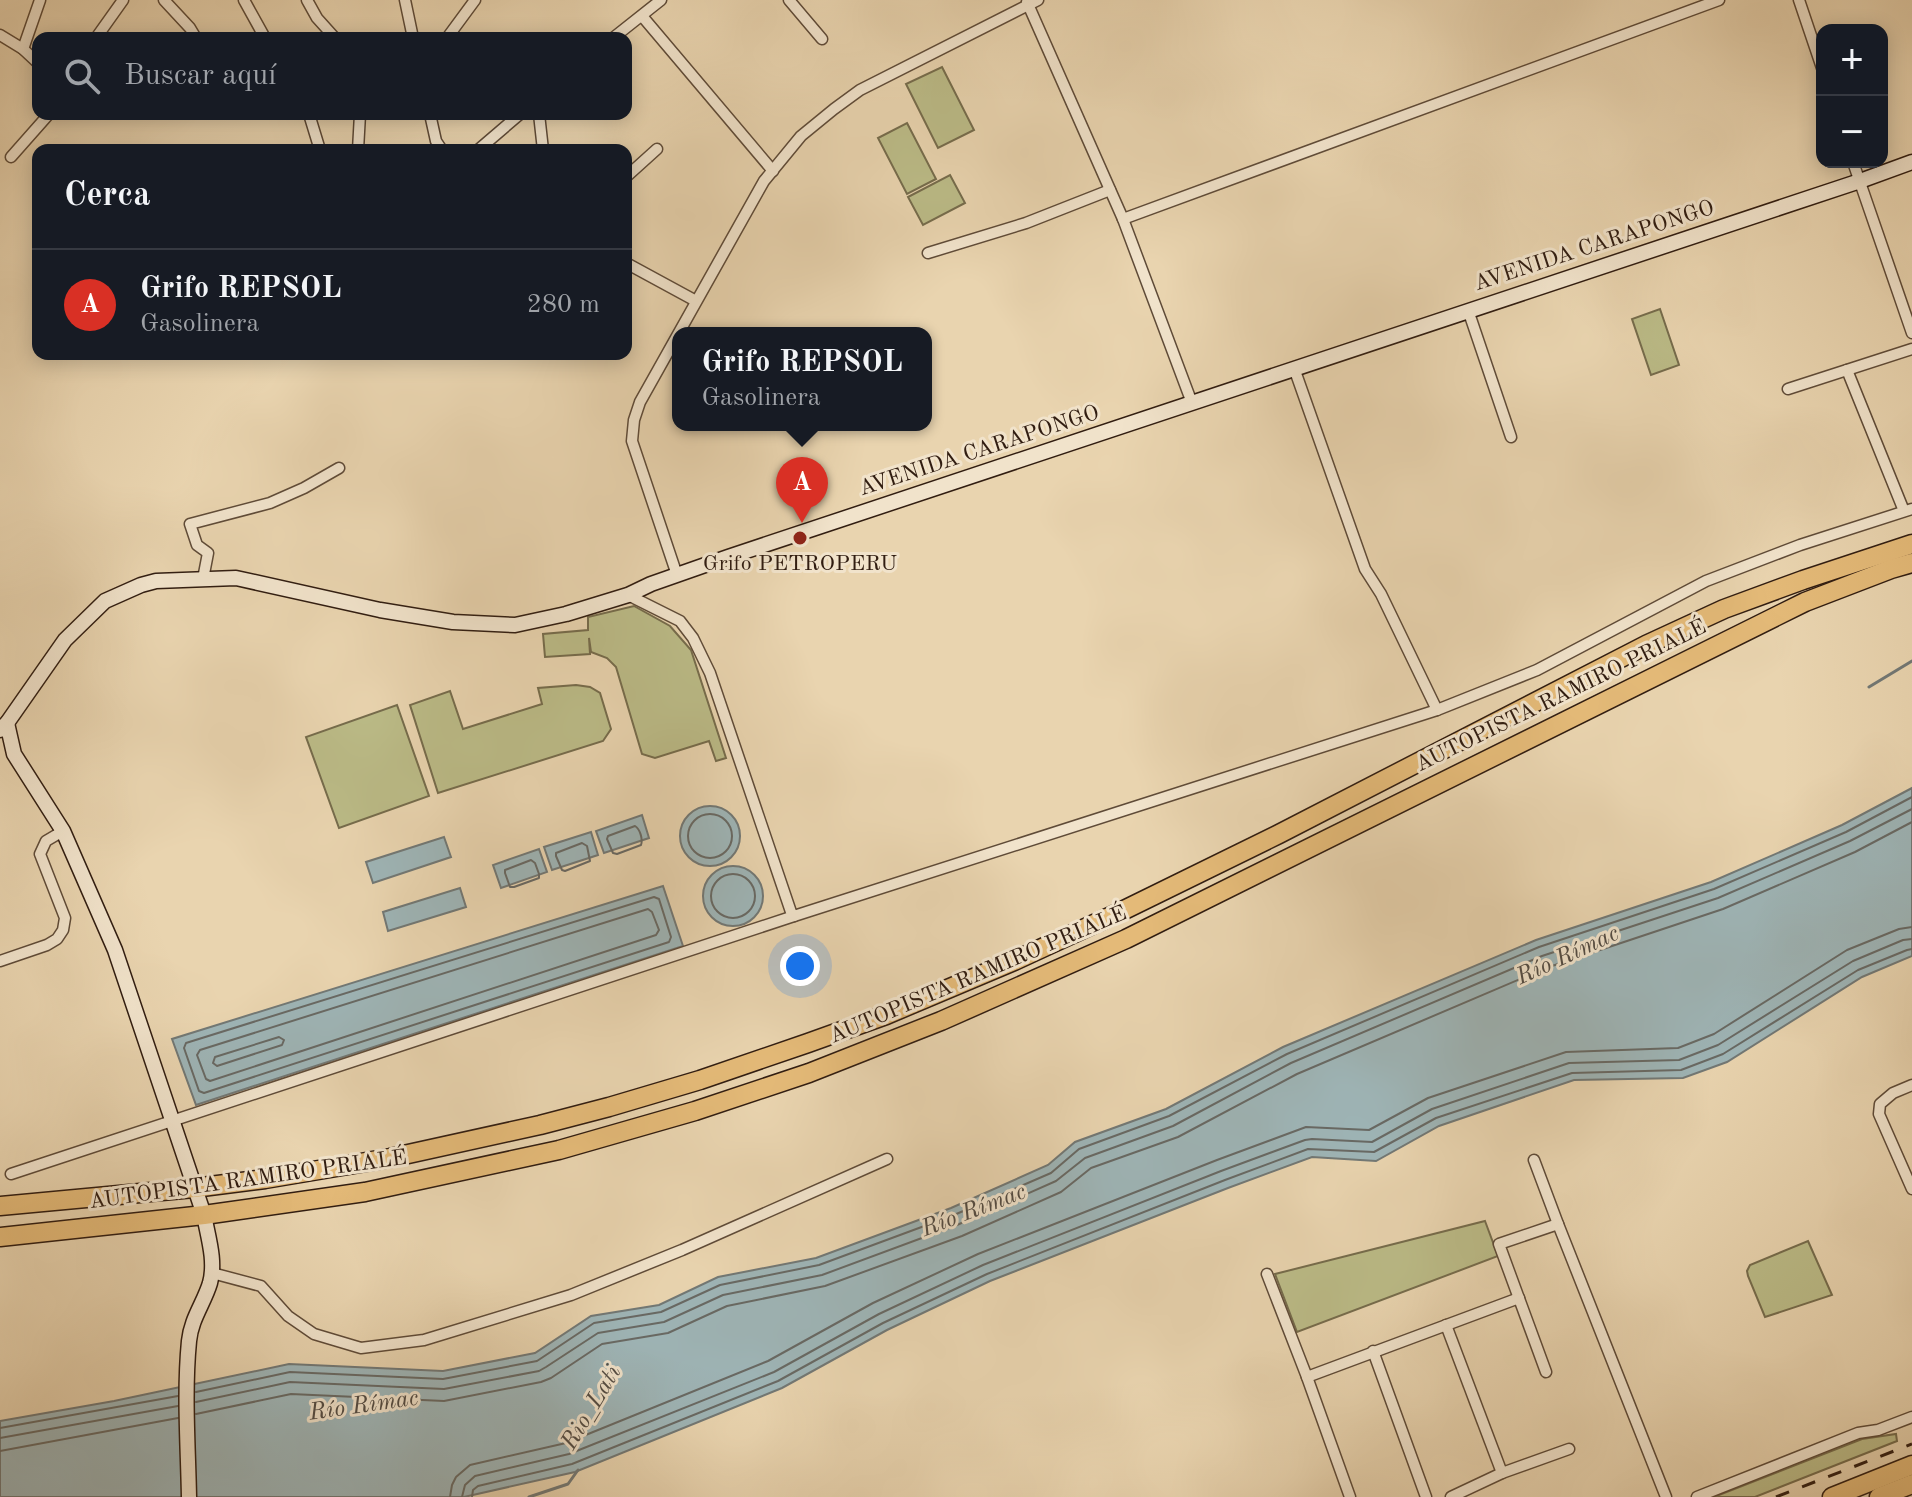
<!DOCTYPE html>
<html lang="es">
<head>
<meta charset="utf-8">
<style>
	:root { --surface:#171b24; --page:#242831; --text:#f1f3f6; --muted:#9ea1a6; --line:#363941; --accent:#d93025 }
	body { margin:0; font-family:"Old Standard TT",serif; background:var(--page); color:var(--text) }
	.controls { position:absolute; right:24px; top:24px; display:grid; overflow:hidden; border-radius:16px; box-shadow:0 4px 20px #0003 }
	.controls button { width:72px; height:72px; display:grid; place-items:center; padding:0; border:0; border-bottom:2px solid var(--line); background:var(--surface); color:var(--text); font:40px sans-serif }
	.you { position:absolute; left:800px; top:966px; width:28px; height:28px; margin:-20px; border:6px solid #fff; border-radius:50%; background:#1a73e8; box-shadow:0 0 0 12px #1a73e833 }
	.badge { display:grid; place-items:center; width:52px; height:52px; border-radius:50%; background:var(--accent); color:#fff; font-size:26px; font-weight:700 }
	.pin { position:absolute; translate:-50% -66px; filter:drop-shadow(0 2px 4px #0008) }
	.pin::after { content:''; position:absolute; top:42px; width:28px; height:24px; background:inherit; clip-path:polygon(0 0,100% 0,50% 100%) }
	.popup { position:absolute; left:672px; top:327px; width:260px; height:104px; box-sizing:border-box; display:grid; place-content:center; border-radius:16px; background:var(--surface); filter:drop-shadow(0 2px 6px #0005); font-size:26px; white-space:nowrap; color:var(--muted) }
	.popup b { font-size:30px; color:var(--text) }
	.popup::after { content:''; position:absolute; left:50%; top:100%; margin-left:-16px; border:16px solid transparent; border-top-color:var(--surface) }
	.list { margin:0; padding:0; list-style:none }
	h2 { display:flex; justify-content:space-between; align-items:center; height:104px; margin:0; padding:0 32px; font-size:34px }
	h2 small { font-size:26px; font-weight:400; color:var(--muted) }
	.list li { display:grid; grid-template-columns:52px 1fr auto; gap:24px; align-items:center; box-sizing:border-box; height:112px; padding:0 32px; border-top:2px solid var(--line) }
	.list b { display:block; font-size:30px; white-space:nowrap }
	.list p { margin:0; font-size:26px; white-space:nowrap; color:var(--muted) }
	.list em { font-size:26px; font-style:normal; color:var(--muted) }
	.icon { flex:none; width:44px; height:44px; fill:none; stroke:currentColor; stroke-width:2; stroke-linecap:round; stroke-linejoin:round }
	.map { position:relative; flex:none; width:1912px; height:1497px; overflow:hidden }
	.search { position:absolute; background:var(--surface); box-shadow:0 4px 20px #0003; left:32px; top:32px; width:600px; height:88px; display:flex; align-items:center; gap:20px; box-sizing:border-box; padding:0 28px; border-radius:16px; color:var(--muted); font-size:30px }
	.panel { position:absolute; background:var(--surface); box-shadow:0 4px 20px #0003; left:32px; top:144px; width:600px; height:216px; border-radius:16px }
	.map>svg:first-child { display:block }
</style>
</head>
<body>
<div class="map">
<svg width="1912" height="1497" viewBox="0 0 1912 1497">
	<rect width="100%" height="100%" fill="#e9d4af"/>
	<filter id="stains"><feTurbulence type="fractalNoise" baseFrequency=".0025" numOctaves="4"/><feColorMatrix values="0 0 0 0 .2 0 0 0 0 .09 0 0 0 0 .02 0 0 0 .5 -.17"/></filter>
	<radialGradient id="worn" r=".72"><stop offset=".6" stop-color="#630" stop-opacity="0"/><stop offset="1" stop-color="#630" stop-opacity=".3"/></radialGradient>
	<!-- green -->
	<g fill="#bbbb87" stroke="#766c4c" stroke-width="2">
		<polygon points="942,67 974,130 938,148 906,84"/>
		<polygon points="907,123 936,179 907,194 878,138"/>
		<polygon points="950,175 965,203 923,225 908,197"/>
		<polygon points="1660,309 1679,365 1651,375 1632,319"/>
		<polygon points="634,606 670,626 691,650 726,758 716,761 709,741 655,758 642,754 616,667 607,658 591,652 589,638 590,654 545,657 543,634 588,630 588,617"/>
		<polygon points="576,685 590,687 600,693 611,729 603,741 438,793 410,705 450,691 463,729 542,704 538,688"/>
		<polygon points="397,705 429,796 339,828 306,737"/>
		<polygon points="1485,1221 1498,1256 1297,1332 1275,1274"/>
		<polygon points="1808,1241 1832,1295 1765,1317 1748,1276 1747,1271 1750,1265"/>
		<polygon points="1896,1434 1897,1441 1755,1497 1714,1497 1862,1439"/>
	</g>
	<!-- water -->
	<g fill="#9eb5b7" stroke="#727875" stroke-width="2">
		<polygon points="1912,788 1912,956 1862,977 1727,1062 1683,1078 1574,1080 1439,1126 1376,1161 1312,1157 1228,1188 990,1281 887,1330 782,1388 575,1472 464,1497 0,1497 0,1421 114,1401 289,1364 443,1371 535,1353 591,1316 659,1305 718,1277 816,1258 951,1208 1048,1165 1075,1142 1166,1109 1283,1047 1536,940 1711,882 1842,825"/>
		<circle cx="710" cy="836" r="30"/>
		<polygon points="642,815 649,838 604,853 596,831"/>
		<polygon points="591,832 598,855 552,870 544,847"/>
		<polygon points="444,837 451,857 373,883 366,862"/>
		<polygon points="539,849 547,872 501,888 493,865"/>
		<circle cx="733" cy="896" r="30"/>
		<polygon points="663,886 683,946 196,1105 172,1039"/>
		<polygon points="460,888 466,907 388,931 383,912"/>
	</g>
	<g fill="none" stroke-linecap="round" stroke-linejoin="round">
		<!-- shore -->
		<g stroke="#686964" stroke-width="2">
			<circle cx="710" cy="836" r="22"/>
			<path d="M 635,826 C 640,829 643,839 641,845 L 617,854 L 613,853 L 607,839 L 608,836 Z"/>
			<polygon points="582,843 587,846 590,861 565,871 562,870 556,856 556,853"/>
			<polygon points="531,860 535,863 539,874 539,878 514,887 510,887 505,873 505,870"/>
			<circle cx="733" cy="896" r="22"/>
			<polygon points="654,897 659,899 671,937 669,942 204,1093 199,1091 184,1048 186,1043"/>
			<polygon points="648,909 652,912 659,930 656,935 210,1081 206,1079 197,1055 200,1050"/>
			<polygon points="279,1037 284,1040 282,1045 217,1066 213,1063 215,1057"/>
			<polyline points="196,1392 290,1372 443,1379 537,1361 594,1323 661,1312 720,1285 819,1265 954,1215 1051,1173 1079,1149 1169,1116 1287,1054 1539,947 1714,889 1846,832 1912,797"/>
			<polyline points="196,1402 290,1382 444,1389 539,1371 546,1367 598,1333 664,1322 723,1295 822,1275 957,1225 1056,1181 1085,1158 1173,1126 1291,1063 1542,956 1718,898 1850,841 1912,809"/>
			<polyline points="196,1414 291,1394 444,1401 541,1382 551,1378 602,1344 668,1333 727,1306 825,1286 962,1236 1061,1192 1091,1168 1178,1137 1297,1074 1546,968 1723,909 1855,852 1912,822"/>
			<polyline points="0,1428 178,1396"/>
			<polyline points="0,1438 178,1406"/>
			<polyline points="0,1451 178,1418"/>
			<polyline points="450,1497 452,1485 456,1477 470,1465 566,1443 768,1361 873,1303 978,1254 1217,1160 1306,1127 1369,1130 1428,1098 1566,1052 1678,1048 1714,1034 1847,950 1899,929 1912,927"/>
			<polyline points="462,1497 465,1485 475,1476 569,1454 774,1372 879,1314 983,1265 1221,1171 1305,1140 1312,1139 1372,1142 1432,1109 1569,1063 1679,1060 1718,1045 1853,961 1903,940 1912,939"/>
			<polyline points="472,1497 473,1490 478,1486 572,1464 778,1381 883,1323 987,1274 1225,1180 1308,1149 1374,1152 1436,1118 1572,1073 1681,1070 1723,1054 1858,970 1907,950 1912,949"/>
		</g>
		<!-- stream -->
		<g stroke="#727875" stroke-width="3">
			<polyline points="1869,687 1912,661"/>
			<polyline points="529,1497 568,1484 578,1470"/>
		</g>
		<defs>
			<g id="street">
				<polyline points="164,0 190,28 196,38"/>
				<polyline points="244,0 265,38"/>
				<polyline points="307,0 317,18 335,38"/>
				<polyline points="405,0 413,38"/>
				<polyline points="789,0 822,39"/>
				<polyline points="1799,0 1822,68"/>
				<polyline points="1027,2 1123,219 1192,403"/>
				<polyline points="642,16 773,171"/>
				<polyline points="0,35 23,49 38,63"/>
				<polyline points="96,38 123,0"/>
				<polyline points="447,38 475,0"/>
				<polyline points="613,38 661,0"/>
				<polyline points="23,49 40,0"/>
				<polyline points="309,114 320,150"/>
				<polyline points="430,114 436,141 442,150"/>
				<polyline points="539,114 543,150"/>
				<polyline points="358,150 360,114"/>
				<polyline points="478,150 520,114"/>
				<polyline points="11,157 49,114"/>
				<polyline points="1853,162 1912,333"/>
				<polyline points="626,177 657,149"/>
				<polyline points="1123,219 1719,0"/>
				<polyline points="928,253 1026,223 1110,190"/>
				<polyline points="626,263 696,301"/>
				<polyline points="1468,310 1511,437"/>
				<polyline points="1294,368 1365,569 1381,594 1437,710"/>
				<polyline points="1847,370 1904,511"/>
				<polyline points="1788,389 1912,349"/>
				<polyline points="677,575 632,441 634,420 640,402 764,181 801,136 834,109 860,90 1038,0"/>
				<polyline points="203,579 208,553 197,545 190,524 270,503 304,488 339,468"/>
				<polyline points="628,595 680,621 693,638 710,673 791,912 794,916"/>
				<polyline points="0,961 47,945 57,939 63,930 65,918 40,854 46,841 63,831"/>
				<polyline points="1912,1085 1893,1093 1880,1104 1879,1114 1912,1189"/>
				<polyline points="1534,1160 1558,1224 1666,1497"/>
				<polyline points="11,1174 794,916 1437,710 1537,670 1706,581 1800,545 1912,509"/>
				<polyline points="212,1273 261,1286 288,1316 314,1334 361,1348 424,1340 571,1295 682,1250 887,1159"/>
				<polyline points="1267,1274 1307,1377 1350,1497"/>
				<polyline points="1446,1325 1502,1473"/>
				<polyline points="1373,1351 1426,1497"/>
				<polyline points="1546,1372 1499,1244 1558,1224"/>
				<polyline points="1307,1377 1519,1298"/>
				<polyline points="1451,1497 1502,1473 1569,1449"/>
				<polyline points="1697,1497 1858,1433 1878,1430 1912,1417"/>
			</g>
			<g id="secondary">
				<path d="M 7,723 L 14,754 L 63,831 L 115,950 L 204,1215 C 208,1237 216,1261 210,1283 C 204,1303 191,1319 189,1341 C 184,1393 188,1445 189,1497"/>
				<polyline points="0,730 7,723 65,640 105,601 141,585 156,581 236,578 380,610 453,622 515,625 566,614 628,595 651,584 728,557 1860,181 1912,162"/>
			</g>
			<g id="highway">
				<polyline points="0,1206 194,1188 265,1179 390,1158 540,1125 609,1107 700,1080 808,1043 886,1015 1014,961 1120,912 1279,834 1646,645 1724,609 1803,580 1912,544"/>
				<polyline points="0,1237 204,1215 365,1192 559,1150 695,1111 809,1073 941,1021 1126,939 1805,602 1891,569 1912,563"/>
				<polyline points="1832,1497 1912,1465"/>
				<polyline points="1879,1497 1912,1484"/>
			</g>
		</defs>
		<!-- street casing -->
		<use href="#street" stroke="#5f4b38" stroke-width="13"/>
		<!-- secondary casing -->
		<use href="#secondary" stroke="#311d11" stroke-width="17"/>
		<!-- highway casing -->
		<use href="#highway" stroke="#311d11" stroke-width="21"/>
		<!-- street -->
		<use href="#street" stroke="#f1e3cb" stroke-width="10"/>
		<!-- secondary -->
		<use href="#secondary" stroke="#f1e3cb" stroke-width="14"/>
		<!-- highway -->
		<use href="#highway" stroke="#e4ba78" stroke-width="18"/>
		<!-- rail -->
		<polyline stroke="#311d11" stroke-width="3" stroke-dasharray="14 14" stroke-linecap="butt" points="1776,1497 1912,1444"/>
	</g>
	<!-- markers -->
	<circle fill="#8f2418" stroke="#f1e3cb" stroke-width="3" cx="800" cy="538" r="8"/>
	<g text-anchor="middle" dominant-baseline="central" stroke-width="6" stroke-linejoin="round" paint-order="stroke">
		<!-- street labels -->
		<g font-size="22" fill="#311d11" stroke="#f1e3cb">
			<text transform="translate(1594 246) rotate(-18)">AVENIDA CARAPONGO</text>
			<text transform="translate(979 451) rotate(-18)">AVENIDA CARAPONGO</text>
			<text transform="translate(1561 696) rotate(-26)">AUTOPISTA RAMIRO PRIALÉ</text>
			<text transform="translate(978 975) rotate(-23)">AUTOPISTA RAMIRO PRIALÉ</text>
			<text transform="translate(248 1180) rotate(-8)">AUTOPISTA RAMIRO PRIALÉ</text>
		</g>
		<!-- poi labels -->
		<g font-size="22" fill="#311d11" stroke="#f1e3cb">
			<text x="800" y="564">Grifo PETROPERU</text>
		</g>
		<!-- water labels -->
		<g font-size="24" font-style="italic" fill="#524b43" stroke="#f1e3cb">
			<text transform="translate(1568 956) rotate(-25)">Río Rímac</text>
			<text transform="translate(974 1211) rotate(-21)">Río Rímac</text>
			<text transform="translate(364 1406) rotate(-8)">Río Rímac</text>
			<text transform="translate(592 1408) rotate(-59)">Rio_Lati</text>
		</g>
	</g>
	<rect width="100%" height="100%" filter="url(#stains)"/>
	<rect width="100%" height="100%" fill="url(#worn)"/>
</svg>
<div class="controls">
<button>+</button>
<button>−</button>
</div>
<div class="you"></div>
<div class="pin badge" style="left:802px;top:523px">A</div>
<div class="popup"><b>Grifo REPSOL</b>Gasolinera</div>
<div class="search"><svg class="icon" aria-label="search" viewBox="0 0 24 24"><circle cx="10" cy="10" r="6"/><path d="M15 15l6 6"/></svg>Buscar aquí</div>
<section class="panel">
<h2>Cerca<small></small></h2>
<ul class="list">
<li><span class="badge">A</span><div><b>Grifo REPSOL</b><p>Gasolinera</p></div><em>280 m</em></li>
</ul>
</section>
</div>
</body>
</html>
